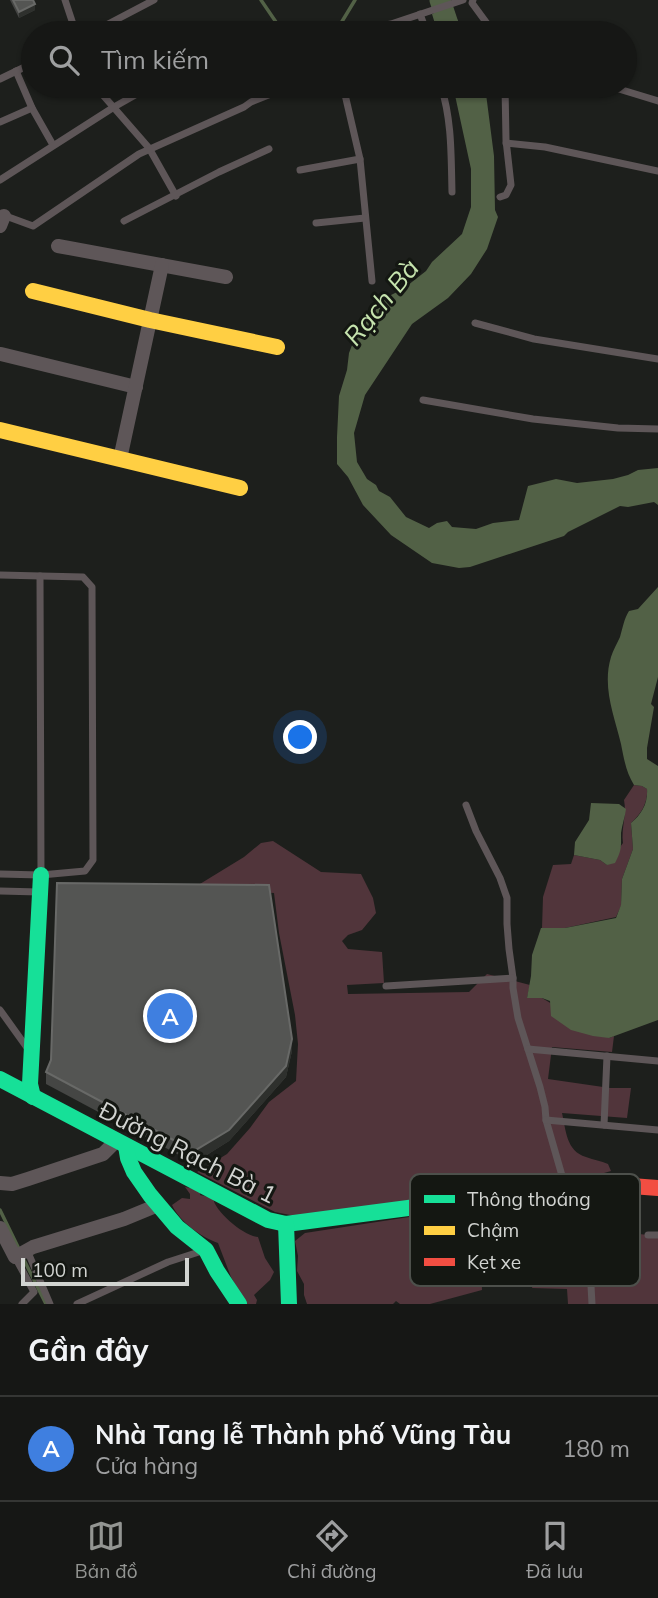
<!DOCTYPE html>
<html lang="vi">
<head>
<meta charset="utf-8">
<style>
	:root { --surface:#161715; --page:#1f201e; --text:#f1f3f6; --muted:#9e9fa0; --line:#353634; --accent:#939592 }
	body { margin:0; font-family:Mulish,sans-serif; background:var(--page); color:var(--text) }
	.scale { position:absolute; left:21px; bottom:18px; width:168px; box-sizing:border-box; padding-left:7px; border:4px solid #d2d4d1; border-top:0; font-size:19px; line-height:24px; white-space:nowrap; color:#d2d4d1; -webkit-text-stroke:5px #141712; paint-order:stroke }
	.you { position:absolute; left:301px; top:738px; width:24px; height:24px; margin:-18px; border:5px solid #fff; border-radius:50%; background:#1a73e8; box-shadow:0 0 0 10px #1a73e833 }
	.badge { display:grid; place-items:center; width:46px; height:46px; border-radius:50%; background:var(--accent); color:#fff; font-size:23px; font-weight:700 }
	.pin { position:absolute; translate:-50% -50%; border:4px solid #fff; box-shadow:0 2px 7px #0006 }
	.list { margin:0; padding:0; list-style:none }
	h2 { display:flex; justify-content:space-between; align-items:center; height:91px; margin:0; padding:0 28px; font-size:30px }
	h2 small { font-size:23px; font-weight:400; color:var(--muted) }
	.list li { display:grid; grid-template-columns:46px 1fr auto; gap:21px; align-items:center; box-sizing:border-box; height:105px; padding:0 28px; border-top:2px solid var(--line) }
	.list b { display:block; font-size:26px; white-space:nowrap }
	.list p { margin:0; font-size:23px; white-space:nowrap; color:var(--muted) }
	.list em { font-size:23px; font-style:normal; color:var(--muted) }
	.icon { flex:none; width:38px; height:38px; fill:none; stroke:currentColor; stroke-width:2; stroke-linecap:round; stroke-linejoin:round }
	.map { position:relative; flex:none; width:658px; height:1304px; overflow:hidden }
	.search { position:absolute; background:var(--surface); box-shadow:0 2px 5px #0004; left:21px; right:21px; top:21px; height:77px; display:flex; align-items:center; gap:18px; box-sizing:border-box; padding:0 24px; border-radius:38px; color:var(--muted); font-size:26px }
	.sheet { height:196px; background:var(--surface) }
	nav { display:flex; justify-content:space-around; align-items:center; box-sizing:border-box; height:98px; border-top:2px solid var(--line); background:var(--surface); font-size:19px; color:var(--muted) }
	nav a { display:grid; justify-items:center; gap:4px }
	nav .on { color:var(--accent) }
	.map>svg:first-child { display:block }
</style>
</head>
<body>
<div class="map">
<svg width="658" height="1304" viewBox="0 0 658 1304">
	<rect width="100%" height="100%" fill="#1d1f1c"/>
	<!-- forest -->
	<g fill="#51353b">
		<path d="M 634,785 L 642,786 L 647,789 C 648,803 641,814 631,823 L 633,849 L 622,879 L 621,906 L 616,917 L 565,928 L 542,928 L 543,897 L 553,865 L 571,864 L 574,855 L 600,860 L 607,865 L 623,843 C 621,828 627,815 624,800 Z"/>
		<path d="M 273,841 L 321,872 L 361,874 L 373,898 L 376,913 L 362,930 L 348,935 L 342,941 L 348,949 L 382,952 L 384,983 L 347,985 L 348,994 L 469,992 L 487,974 L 530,985 L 527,998 L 542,998 L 609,1038 L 614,1036 L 612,1052 L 552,1047 L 548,1079 L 610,1088 L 631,1088 L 627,1118 L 562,1113 C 566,1130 566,1151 586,1157 C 594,1160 601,1161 608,1164 L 611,1171 L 597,1175 L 295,1216 L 275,1212 L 197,1172 L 227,1154 L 250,1128 L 269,1102 L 296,1081 L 298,1044 L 295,1015 L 279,933 L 274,893 L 195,887 L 244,857 L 261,843 Z"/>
		<path d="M 185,1187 L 201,1190 L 200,1195 L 213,1198 C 215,1212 244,1236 258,1237 L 265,1258 L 274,1272 L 270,1280 L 254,1295 L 257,1300 L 256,1304 L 246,1304 L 231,1277 L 218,1243 C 201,1237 180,1222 172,1205 L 182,1198 L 190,1199 L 190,1194 Z"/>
		<path d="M 561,1192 L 619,1196 L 635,1199 C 643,1212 636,1220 639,1234 L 658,1236 L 658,1304 L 568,1304 L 567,1289 L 532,1288 L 537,1270 L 583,1275 L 575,1207 L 551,1212 L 545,1206 L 527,1219 L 529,1228 L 540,1258 L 488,1260 L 481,1265 L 482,1290 L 430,1304 L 400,1304 L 396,1301 L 393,1304 L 307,1304 L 304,1295 L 304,1284 L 297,1271 L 298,1256 L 295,1241 L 305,1233 L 455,1210 Z"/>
	</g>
	<!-- water -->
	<g fill="#526146">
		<polygon points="448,8 457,19 463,33 443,33 441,28 436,27 432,14"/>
		<polygon points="453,86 485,86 494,156 495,210 498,217 487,249 471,274 448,298 412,324 365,395 354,433 357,462 367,479 376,485 379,491 390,497 406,517 429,528 437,523 447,521 452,527 476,529 493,523 519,520 528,486 556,479 577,483 613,479 628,475 638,470 658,468 658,505 654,502 628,507 620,506 568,532 564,536 470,567 459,568 432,563 391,535 363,505 348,477 337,464 337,437 339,396 347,370 349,353 354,340 364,329 367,318 380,303 389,296 403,289 426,271 432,262 462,234 471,207 471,169"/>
		<path d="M 658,587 L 658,677 L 651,704 L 654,707 L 647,748 L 647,759 L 658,766 L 658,1020 L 609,1038 L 593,1036 L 571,1030 L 551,1016 L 550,1001 L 542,998 L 527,998 L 531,976 L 532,955 L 541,928 L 565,928 L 616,918 L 621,905 L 622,879 L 633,849 L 631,823 C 642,814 648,803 647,789 L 642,786 L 634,785 C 626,772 624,759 621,744 C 614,715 602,687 611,657 C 613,650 617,644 620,637 C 623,627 624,619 629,611 L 638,609 Z"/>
		<path d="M 591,803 L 619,804 L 626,809 C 625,817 622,825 621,833 C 621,847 622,850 615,863 L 607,865 L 600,860 L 574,855 L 575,842 L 589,820 Z"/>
	</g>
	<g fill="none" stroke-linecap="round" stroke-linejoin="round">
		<!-- stream -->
		<g stroke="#526146" stroke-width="3.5">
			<polyline points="261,0 278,25 296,33"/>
			<polyline points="335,33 355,0"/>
			<polyline points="0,1210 19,1249"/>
			<polyline points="22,1256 46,1304"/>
		</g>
		<!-- river -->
		<polyline stroke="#526146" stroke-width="21" points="440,0 451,33"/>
		<!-- lane -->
		<g stroke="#5e5658" stroke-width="7">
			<polyline points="65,0 76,33"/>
			<polyline points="473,0 472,3 494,33"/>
			<polyline points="420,14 427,33"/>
			<polyline points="91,33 154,0"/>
			<polyline points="363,33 368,29 391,24 463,0"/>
			<polyline points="16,71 32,108 53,145"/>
			<polyline points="0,79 33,63"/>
			<polyline points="95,86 149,148 176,196"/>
			<path d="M 441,86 C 452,121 451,155 452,192"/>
			<polyline points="609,86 658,101"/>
			<polyline points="0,122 32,108"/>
			<polyline points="506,143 545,147 658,171"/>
			<polyline points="360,159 372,281"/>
			<polyline points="300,170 360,159 343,86"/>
			<polyline points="0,180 114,107 151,86"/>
			<polyline points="500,197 506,195 511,185 506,140 505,86"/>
			<polyline points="3,215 33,226 139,154 244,107 251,102 276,92"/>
			<polyline points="124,221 219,172 269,149"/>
			<polyline points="316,223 365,218"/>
			<polyline points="475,323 534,339 658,359"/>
			<polyline points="423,400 533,419 618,428 658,429"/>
			<polyline points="0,575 83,577 92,587 93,860 85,871 41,875 0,874"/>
			<polyline points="40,576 41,875"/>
			<polyline points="466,805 476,831 500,878 507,898 507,924 509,949 513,978 513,988 518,1018 540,1087 545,1107 546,1120 565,1186"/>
			<polyline points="0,891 39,892"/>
			<polyline points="386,986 513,978"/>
			<polyline points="0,1010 28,1049"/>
			<polyline points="528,1049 658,1061"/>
			<polyline points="546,1120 658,1130"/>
			<polyline points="604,1125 607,1056"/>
			<polyline points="575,1188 585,1222 589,1249 592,1304"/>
			<polyline points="648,1235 658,1235"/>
			<polyline points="27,1250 50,1304"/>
			<polyline points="15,1257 34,1292 22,1304"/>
			<polyline points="77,1304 168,1262 202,1251"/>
		</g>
		<!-- street -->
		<g stroke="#5e5658" stroke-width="14">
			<polyline points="0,226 4,216"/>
			<polyline points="58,246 226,277"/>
			<polyline points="1,354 136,387"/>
			<polyline points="120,459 162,265"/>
			<polyline points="0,1183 12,1184 28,1179 103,1154 116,1141"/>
			<polyline points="0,1228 15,1257 33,1247 124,1219 158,1205"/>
		</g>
		<!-- fast -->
		<g stroke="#16e098" stroke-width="16">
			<polyline points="0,1079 268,1220 286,1224 469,1200"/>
			<polyline points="33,1097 30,1084 41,875"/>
			<polyline points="126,1146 128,1158 134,1172 150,1195 177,1227 206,1250 217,1271 239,1304"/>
			<polyline points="286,1224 289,1304"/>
		</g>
		<!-- slow -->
		<g stroke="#ffcf43" stroke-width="16">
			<polyline points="33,291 150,320 277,347"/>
			<polyline points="0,430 240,488"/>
		</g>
		<!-- jam -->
		<polyline stroke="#f24e42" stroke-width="16" points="469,1200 592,1183 658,1188"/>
	</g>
	<!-- wall -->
	<g fill="#454644">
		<polygon points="10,0 33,0 35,10 19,18"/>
		<polygon points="292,1051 286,1077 229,1141 194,1163 46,1084 46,1072"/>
	</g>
	<!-- shaded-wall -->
	<g fill="#2e302d">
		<polygon points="35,4 35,10 19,18 19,12"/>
		<polygon points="292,1039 292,1051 286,1077 229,1141 194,1163 194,1151"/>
	</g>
	<!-- building -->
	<g fill="#545553" stroke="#686967" stroke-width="2">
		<polygon points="13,0 33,0 35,4 19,12"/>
		<polygon points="57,883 269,885 292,1039 286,1066 229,1130 194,1151 46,1072 51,1060"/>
	</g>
	<g text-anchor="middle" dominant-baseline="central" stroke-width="6" stroke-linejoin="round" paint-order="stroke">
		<!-- street labels -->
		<g font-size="24" fill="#d2d4d1" stroke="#141712">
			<text transform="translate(188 1152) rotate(27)">Đường Rạch Bà 1</text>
		</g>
		<!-- water labels -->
		<g font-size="26" font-style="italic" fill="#c6e4ae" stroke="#141712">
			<text transform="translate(381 302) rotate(-51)">Rạch Bà</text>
		</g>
	</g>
	<!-- legend -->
	<rect x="410" y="1174" width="230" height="112" rx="10" fill="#141712" stroke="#4d504b" stroke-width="2"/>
	<rect x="424" y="1195" width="31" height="8" fill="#16e098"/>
	<rect x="424" y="1226" width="31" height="9" fill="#ffcf43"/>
	<rect x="424" y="1258" width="31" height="8" fill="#f24e42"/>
	<g font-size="19" fill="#d2d4d1">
		<text x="467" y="1206">Thông thoáng</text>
		<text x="467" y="1237">Chậm</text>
		<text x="467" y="1269">Kẹt xe</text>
	</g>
</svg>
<div class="scale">100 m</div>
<div class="you"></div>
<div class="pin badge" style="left:170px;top:1016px;background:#3f7fe0">A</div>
<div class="search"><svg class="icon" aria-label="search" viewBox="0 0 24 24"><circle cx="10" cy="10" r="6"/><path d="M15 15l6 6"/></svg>Tìm kiếm</div>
</div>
<section class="sheet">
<h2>Gần đây<small></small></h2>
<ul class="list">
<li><span class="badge" style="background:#3f7fe0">A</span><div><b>Nhà Tang lễ Thành phố Vũng Tàu</b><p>Cửa hàng</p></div><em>180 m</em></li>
</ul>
</section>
<nav>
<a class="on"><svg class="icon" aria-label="map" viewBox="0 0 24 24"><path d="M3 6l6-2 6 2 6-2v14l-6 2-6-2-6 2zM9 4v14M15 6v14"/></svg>Bản đồ</a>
<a><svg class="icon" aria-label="directions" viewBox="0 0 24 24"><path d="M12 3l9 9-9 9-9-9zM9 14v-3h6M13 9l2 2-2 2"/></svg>Chỉ đường</a>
<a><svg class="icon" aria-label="saved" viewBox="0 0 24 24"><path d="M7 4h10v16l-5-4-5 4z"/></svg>Đã lưu</a>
</nav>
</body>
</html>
